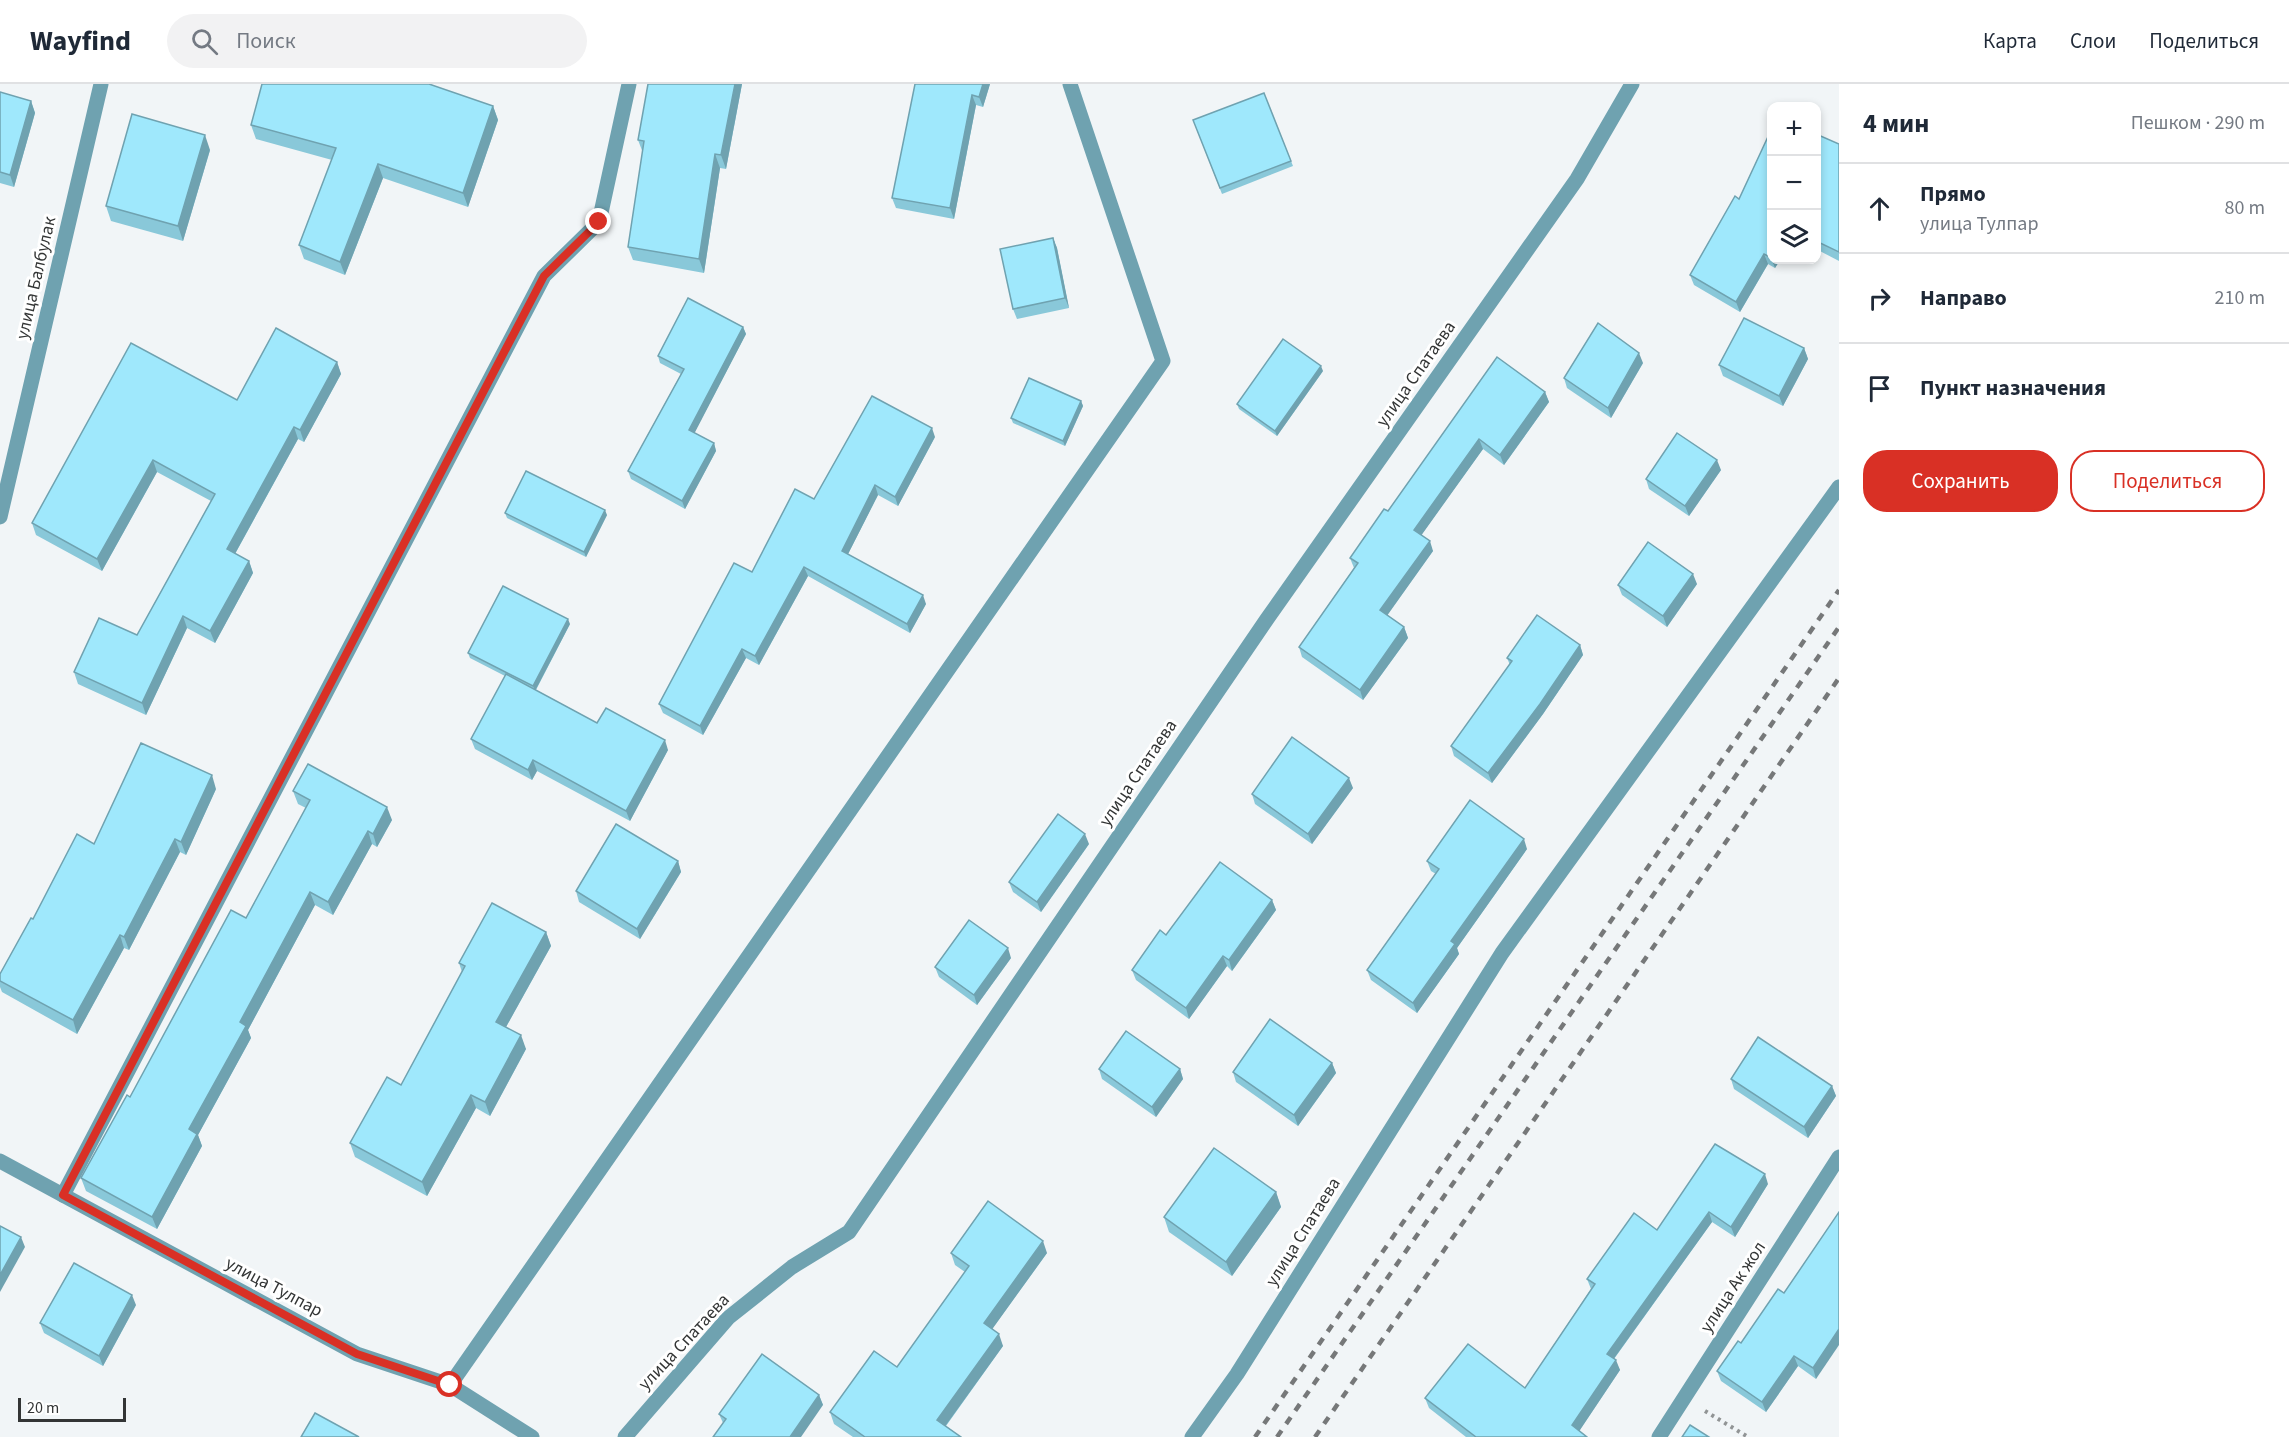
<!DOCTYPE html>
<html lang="ru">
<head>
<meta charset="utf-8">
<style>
	:root { --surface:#fff; --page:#f2f2f3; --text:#1f2937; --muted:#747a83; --line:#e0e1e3; --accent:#d93025 }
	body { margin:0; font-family:"Source Sans 3",sans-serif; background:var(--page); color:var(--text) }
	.controls { position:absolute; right:18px; top:18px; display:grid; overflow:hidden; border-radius:12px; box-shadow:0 3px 9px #0003 }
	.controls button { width:54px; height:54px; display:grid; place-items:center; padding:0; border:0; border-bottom:2px solid var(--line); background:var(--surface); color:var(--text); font:30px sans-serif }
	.scale { position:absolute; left:18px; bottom:15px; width:108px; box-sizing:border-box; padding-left:6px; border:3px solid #333535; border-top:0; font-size:16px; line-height:21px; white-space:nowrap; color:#333535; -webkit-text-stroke:4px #fff; paint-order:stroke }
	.stop { position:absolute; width:18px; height:18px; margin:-14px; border:4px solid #d93025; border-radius:50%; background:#fff }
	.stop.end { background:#d93025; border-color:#fff; box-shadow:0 2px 6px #0008 }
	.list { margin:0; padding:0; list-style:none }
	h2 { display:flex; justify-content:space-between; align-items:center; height:78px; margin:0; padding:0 24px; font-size:26px }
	h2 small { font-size:20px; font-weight:400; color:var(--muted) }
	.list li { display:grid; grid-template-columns:39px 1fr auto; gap:18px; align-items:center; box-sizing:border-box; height:90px; padding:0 24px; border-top:2px solid var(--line) }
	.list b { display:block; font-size:22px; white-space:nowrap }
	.list p { margin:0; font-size:20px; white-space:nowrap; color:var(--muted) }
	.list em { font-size:20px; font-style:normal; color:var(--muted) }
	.actions { display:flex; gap:12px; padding:18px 24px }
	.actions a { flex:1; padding:14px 0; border:2px solid var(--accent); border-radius:24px; text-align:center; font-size:21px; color:var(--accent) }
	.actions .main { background:var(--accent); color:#fff }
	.icon { flex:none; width:33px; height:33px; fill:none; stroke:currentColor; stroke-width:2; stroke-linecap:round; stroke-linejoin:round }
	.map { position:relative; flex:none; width:1839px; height:1353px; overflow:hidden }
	header { display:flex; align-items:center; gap:36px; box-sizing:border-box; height:84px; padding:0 30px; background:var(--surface); border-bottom:2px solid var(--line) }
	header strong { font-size:28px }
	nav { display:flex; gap:33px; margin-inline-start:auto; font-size:21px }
	.search { width:420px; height:54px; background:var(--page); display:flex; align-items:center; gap:15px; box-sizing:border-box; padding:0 21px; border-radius:33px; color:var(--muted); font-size:22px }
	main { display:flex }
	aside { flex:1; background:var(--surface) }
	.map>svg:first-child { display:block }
</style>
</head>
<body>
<header>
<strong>Wayfind</strong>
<div class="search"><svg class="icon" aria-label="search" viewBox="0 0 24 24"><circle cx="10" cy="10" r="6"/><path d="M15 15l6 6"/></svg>Поиск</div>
<nav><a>Карта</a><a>Слои</a><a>Поделиться</a></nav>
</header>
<main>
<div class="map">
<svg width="1839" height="1353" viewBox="0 0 1839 1353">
	<rect width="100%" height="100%" fill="#f1f5f7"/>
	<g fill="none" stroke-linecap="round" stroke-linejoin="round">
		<!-- path -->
		<polyline stroke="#919495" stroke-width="4" stroke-dasharray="3 4.5" stroke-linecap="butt" points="1705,1327 1748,1353"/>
		<!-- minor -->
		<g stroke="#6fa2b0" stroke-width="15">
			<polyline points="0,433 101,0"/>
			<polyline points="0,1077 357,1270 450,1301 532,1353"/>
			<polyline points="63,1111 544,192 599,138 629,0"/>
			<polyline points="450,1301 1163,277 1070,0"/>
			<polyline points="625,1353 728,1234 792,1183 849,1148 1267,535 1577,95 1632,0"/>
			<polyline points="1192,1353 1237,1290 1502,869 1839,403"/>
			<polyline points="1659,1353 1839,1073"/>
		</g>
		<!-- rail -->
		<g stroke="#767879" stroke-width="4.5" stroke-dasharray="8 8" stroke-linecap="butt">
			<polyline points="1255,1353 1839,506"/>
			<polyline points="1277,1353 1839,543"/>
			<polyline points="1315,1353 1839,594"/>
		</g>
	</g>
	<!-- wall -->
	<g fill="#89c8d9">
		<polygon points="648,0 742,0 726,85 720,84 704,189 633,176 628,163 643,69 638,56"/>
		<polygon points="915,0 990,0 983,23 976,21 954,135 896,124 892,114"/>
		<polygon points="0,8 31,17 35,29 14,103 0,99"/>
		<polygon points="1264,9 1293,82 1222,110 1193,36"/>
		<polygon points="493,22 498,36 468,123 383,94 345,191 304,175 299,161 332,76 256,55 251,41"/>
		<polygon points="1772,44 1772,176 1780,176 1775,184 1768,180 1740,228 1694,201 1690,191 1739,115"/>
		<polygon points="1816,50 1839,60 1839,177 1816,165"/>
		<polygon points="210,66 183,157 111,137 106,122"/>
		<polygon points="1053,154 1057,164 1069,224 1017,235 1013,225"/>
		<polygon points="743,243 746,250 694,349 714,359 716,367 685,425 631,395 628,387 681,290 660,279 658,272"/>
		<polygon points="1804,264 1808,275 1783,322 1723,292 1719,281"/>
		<polygon points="1497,273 1545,308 1549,318 1504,381 1483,365 1421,451 1433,467 1387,531 1404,543 1408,554 1363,616 1302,573 1299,563 1354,484 1350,474 1388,427"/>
		<polygon points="337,278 341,290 304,358 298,355 235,470 249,477 253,489 215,559 187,544 146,631 78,600 74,588 137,551 211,417 157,388 102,487 36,451 32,439 237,316"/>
		<polygon points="1643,279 1611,334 1567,304 1564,294"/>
		<polygon points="1323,287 1277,352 1239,325 1237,320"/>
		<polygon points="1081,317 1083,322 1065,362 1013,339 1011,334"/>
		<polygon points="935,353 898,422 878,411 848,470 926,520 910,549 808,492 759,581 746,574 703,651 663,629 659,620 752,488 814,415"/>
		<polygon points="1721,386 1689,432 1649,405 1646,395"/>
		<polygon points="505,429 607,431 586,473 507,434"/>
		<polygon points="1697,500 1667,543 1622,511 1618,501"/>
		<polygon points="570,540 536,606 597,639 668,666 630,737 537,687 532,696 475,665 471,655 505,592 470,574 468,569"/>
		<polygon points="1580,561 1583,571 1543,630 1492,699 1454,672 1451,662 1510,581 1507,574"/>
		<polygon points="1353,704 1312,760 1255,720 1252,710"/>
		<polygon points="216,705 186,771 180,768 129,866 124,864 77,950 2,908 0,903 0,890 33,835 94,760"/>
		<polygon points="293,707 392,736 377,763 372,760 333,831 315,821 248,946 251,954 198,1051 202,1062 157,1145 86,1107 81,1094 130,1013 246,834 306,724 298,720"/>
		<polygon points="1089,760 1041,828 1013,808 1009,798"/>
		<polygon points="1527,765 1457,864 1459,870 1417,929 1371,896 1367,886 1436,790 1431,787 1427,777"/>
		<polygon points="678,777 681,788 640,855 579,818 576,807"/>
		<polygon points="1272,816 1276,826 1232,887 1227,882 1189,935 1136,896 1132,886 1166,851"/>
		<polygon points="546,848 551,862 506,943 526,965 490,1032 476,1024 427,1112 355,1073 350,1059 401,1001 462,888 459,879"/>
		<polygon points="1011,874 977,921 939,893 935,883"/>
		<polygon points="1332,979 1336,989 1298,1042 1236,998 1233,988"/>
		<polygon points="1099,985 1180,985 1183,995 1156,1033 1102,995"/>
		<polygon points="1731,995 1832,1002 1836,1012 1808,1054 1734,1005"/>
		<polygon points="1768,1100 1735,1153 1712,1138 1614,1275 1620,1286 1579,1347 1587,1353 1466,1353 1429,1324 1425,1314 1525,1304 1591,1205 1587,1195 1657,1146"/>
		<polygon points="1276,1108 1281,1123 1232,1192 1169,1148 1164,1133"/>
		<polygon points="1839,1128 1816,1295 1798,1282 1766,1328 1721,1297 1717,1287 1784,1209"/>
		<polygon points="951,1169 1047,1169 992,1245 1003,1262 946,1342 961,1353 853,1353 834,1340 830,1328 897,1283 965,1188 955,1181"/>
		<polygon points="136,1221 103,1282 44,1249 40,1239"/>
		<polygon points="819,1311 823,1321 723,1339 719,1330"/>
	</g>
	<!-- shaded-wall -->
	<g fill="#6fa2b0">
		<polygon points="735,0 742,0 726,85 721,71"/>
		<polygon points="983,0 990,0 983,23 979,13"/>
		<polygon points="972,11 976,21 954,135 950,124"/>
		<polygon points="31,17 35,29 14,103 10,91"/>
		<polygon points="493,22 498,36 468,123 463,109"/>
		<polygon points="205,51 210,66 183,157 178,142"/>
		<polygon points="715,70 720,84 704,189 699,175"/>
		<polygon points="378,80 383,94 345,191 340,178"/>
		<polygon points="1053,154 1057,164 1069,224 1065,214"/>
		<polygon points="1764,170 1768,180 1740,228 1736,218"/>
		<polygon points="1772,176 1780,176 1775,184"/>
		<polygon points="743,243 746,250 692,354 689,346"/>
		<polygon points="1804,264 1808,275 1783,322 1779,312"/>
		<polygon points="1639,269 1643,279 1611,334 1608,324"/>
		<polygon points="337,278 341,290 304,358 300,346"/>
		<polygon points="1321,282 1323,287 1277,352 1275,347"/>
		<polygon points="1545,308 1549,318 1504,381 1500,371"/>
		<polygon points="1081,317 1083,322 1065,362 1063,357"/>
		<polygon points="294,343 298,355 231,477 227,465"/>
		<polygon points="932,344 935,353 898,422 895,413"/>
		<polygon points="1479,355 1483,365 1418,456 1414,446"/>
		<polygon points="714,359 716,367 685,425 682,417"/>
		<polygon points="153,376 157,388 102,487 97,475"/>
		<polygon points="1717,376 1721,386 1689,432 1685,422"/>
		<polygon points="875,401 878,411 845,476 842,467"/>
		<polygon points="605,426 607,431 586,473 584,468"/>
		<polygon points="1430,457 1433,467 1384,536 1380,526"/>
		<polygon points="249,477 253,489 215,559 210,547"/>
		<polygon points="804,483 808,492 759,581 755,572"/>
		<polygon points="1693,490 1697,500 1667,543 1663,532"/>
		<polygon points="923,511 926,520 910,549 907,540"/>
		<polygon points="183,532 187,544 146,631 142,619"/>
		<polygon points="568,535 570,540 535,607 533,602"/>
		<polygon points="1404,543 1408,554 1363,616 1360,606"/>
		<polygon points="1580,561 1583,571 1543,630 1492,699 1488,689"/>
		<polygon points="742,565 746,574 703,651 700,642"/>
		<polygon points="665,656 668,666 630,737 626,727"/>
		<polygon points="533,676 537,687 532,696 528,686"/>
		<polygon points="212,691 216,705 186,771 181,758"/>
		<polygon points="1349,694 1353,704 1312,760 1308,750"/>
		<polygon points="387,723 392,736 377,763 373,750"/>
		<polygon points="368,747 372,760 333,831 328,818"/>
		<polygon points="1085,750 1089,760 1041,828 1037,818"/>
		<polygon points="175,755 180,768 129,866 124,853"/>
		<polygon points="1524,755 1527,765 1457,864 1459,870 1417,929 1413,919 1451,857"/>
		<polygon points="678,777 681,788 640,855 637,845"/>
		<polygon points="310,808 315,821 248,946 251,954 198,1051 202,1062 157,1145 152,1133 189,1045 240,938"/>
		<polygon points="1272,816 1276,826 1232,887 1229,876"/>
		<polygon points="546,848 551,862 501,952 496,938"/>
		<polygon points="120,851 124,864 77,950 73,936"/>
		<polygon points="1008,864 1011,874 977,921 974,911"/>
		<polygon points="1223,872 1227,882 1189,935 1186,924"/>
		<polygon points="521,951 526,965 490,1032 485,1018"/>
		<polygon points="1332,979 1336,989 1298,1042 1294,1031"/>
		<polygon points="1180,985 1183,995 1156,1033 1152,1023"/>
		<polygon points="1832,1002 1836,1012 1808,1054 1804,1043"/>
		<polygon points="471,1011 476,1024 427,1112 422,1098"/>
		<polygon points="1765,1090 1768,1100 1735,1153 1731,1143"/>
		<polygon points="1276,1108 1281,1123 1232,1192 1226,1178"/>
		<polygon points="1709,1128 1712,1138 1610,1280 1607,1270"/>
		<polygon points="21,1153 25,1163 0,1208 0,1191"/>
		<polygon points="1043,1157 1047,1169 988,1251 984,1239"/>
		<polygon points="132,1211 136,1221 103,1282 99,1272"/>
		<polygon points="1839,1245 1839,1261 1816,1295 1813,1284"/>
		<polygon points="999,1250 1003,1262 941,1348 937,1336"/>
		<polygon points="1794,1272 1798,1282 1766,1328 1762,1318"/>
		<polygon points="1616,1276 1620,1286 1576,1352 1572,1341"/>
		<polygon points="819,1311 823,1321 801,1353 790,1353"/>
	</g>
	<!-- building -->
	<g fill="#9fe8fc" stroke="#6fa2b0" stroke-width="1.5">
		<polygon points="262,0 429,0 493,22 463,109 378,80 340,178 299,161 336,64 251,41"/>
		<polygon points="648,0 735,0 721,71 715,70 699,175 628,163 644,57 638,56"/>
		<polygon points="915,0 983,0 979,13 972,11 950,124 892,114"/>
		<polygon points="0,8 31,17 10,91 0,88"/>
		<polygon points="1264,9 1291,77 1220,104 1193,36"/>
		<polygon points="132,30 205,51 178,142 106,122"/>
		<polygon points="1772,44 1772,174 1764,170 1736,218 1690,191 1735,112 1739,115"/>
		<polygon points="1816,50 1839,60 1839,168 1816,157"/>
		<polygon points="1053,154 1065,214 1013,225 1000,165"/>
		<polygon points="688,214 743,243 689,346 714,359 682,417 628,387 684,285 658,272"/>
		<polygon points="1744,234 1804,264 1779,312 1719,281"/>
		<polygon points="1598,239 1639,269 1608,324 1564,294"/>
		<polygon points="276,244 337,278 300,346 294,343 227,465 249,477 210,547 183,532 142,619 74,588 99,534 137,551 215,410 153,376 97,475 32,439 131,259 237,316"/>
		<polygon points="1283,255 1321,282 1275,347 1237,320"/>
		<polygon points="1497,273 1545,308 1500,371 1479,355 1414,446 1430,457 1380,526 1404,543 1360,606 1299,563 1358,479 1350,474 1384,425 1388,427"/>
		<polygon points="1029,294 1081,317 1063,357 1011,334"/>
		<polygon points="872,312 932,344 895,413 875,401 842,467 923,511 907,540 804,483 755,572 742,565 700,642 659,620 734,479 752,488 795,405 814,415"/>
		<polygon points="1677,349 1717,376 1685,422 1646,395"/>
		<polygon points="526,387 605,426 584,468 505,429"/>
		<polygon points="1648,458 1693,490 1663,532 1618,501"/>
		<polygon points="503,502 568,535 533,602 468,569"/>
		<polygon points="1537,531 1580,561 1540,620 1488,689 1451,662 1512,577 1507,574"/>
		<polygon points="506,590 597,639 606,624 665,656 626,727 533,676 528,686 471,655"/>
		<polygon points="1292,653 1349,694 1308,750 1252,710"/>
		<polygon points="141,659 212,691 181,758 175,755 124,853 120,851 73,936 0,897 0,890 31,834 33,835 77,750 94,760"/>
		<polygon points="308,680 387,723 373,750 368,747 328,818 310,808 240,938 246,942 189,1045 197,1050 152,1133 81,1094 127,1011 130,1013 231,826 246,834 310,716 293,707"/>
		<polygon points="1470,716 1524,755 1451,857 1455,860 1413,919 1367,886 1439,785 1427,777"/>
		<polygon points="1058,730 1085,750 1037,818 1009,798"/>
		<polygon points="616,740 678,777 637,845 576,807"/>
		<polygon points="1220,778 1272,816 1229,876 1223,872 1186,924 1132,886 1160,846 1166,851"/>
		<polygon points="492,819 546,848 496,938 521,951 485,1018 471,1011 422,1098 350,1059 387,993 401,1001 465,882 459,879"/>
		<polygon points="969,836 1008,864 974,911 935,883"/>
		<polygon points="1270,935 1332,979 1294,1031 1233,988"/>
		<polygon points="1126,947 1180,985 1152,1023 1099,985"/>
		<polygon points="1758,953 1832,1002 1804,1043 1731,995"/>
		<polygon points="1715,1060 1765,1090 1731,1143 1709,1128 1607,1270 1616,1276 1572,1341 1587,1353 1476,1353 1425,1314 1468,1260 1525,1304 1595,1200 1587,1195 1634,1129 1657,1146"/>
		<polygon points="1214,1064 1276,1108 1226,1178 1164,1133"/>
		<polygon points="988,1117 1043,1157 984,1239 999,1250 937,1336 961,1353 865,1353 830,1328 874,1267 897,1283 969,1182 951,1169"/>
		<polygon points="1839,1128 1839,1245 1813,1284 1794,1272 1762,1318 1717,1287 1738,1257 1741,1259 1778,1205 1784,1209"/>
		<polygon points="0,1142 21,1153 0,1191"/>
		<polygon points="74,1179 132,1211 99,1272 40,1239"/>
		<polygon points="762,1270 819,1311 790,1353 713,1353 726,1335 719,1330"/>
		<polygon points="315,1329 359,1353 301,1353"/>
		<polygon points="1690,1341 1709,1353 1682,1353"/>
	</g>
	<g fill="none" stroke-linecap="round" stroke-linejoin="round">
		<!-- route -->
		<polyline stroke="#d93025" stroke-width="8" points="450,1301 357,1270 63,1111 544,192 599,138"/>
	</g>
	<g text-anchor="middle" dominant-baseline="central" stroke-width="6" stroke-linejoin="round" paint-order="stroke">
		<!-- street labels -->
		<g font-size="18" fill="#333535" stroke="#fff">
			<text transform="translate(36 194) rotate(-77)">улица Балбулак</text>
			<text transform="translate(1416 290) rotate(-55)">улица Спатаева</text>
			<text transform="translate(1138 689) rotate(-56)">улица Спатаева</text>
			<text transform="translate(1303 1148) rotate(-58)">улица Спатаева</text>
			<text transform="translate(274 1203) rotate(28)">улица Тулпар</text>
			<text transform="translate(1733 1203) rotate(-57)">улица Ак жол</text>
			<text transform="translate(684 1258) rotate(-47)">улица Спатаева</text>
		</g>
	</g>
</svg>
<div class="controls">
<button>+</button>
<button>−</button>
<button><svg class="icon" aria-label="layers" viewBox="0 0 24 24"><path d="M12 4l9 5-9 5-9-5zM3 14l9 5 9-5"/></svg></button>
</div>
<div class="scale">20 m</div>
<div class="stop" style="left:450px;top:1301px"></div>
<div class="stop end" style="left:599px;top:138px"></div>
</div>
<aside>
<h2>4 мин<small>Пешком · 290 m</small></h2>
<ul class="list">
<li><svg class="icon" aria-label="ahead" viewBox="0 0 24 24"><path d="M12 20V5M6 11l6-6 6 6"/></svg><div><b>Прямо</b><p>улица Тулпар</p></div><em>80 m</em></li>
<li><svg class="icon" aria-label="right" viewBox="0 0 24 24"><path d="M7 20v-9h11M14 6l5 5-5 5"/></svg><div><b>Направо</b></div><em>210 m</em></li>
<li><svg class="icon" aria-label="arrive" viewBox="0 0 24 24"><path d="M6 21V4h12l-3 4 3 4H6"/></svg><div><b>Пункт назначения</b></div></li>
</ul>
<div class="actions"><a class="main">Сохранить</a><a>Поделиться</a></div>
</aside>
</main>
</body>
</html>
